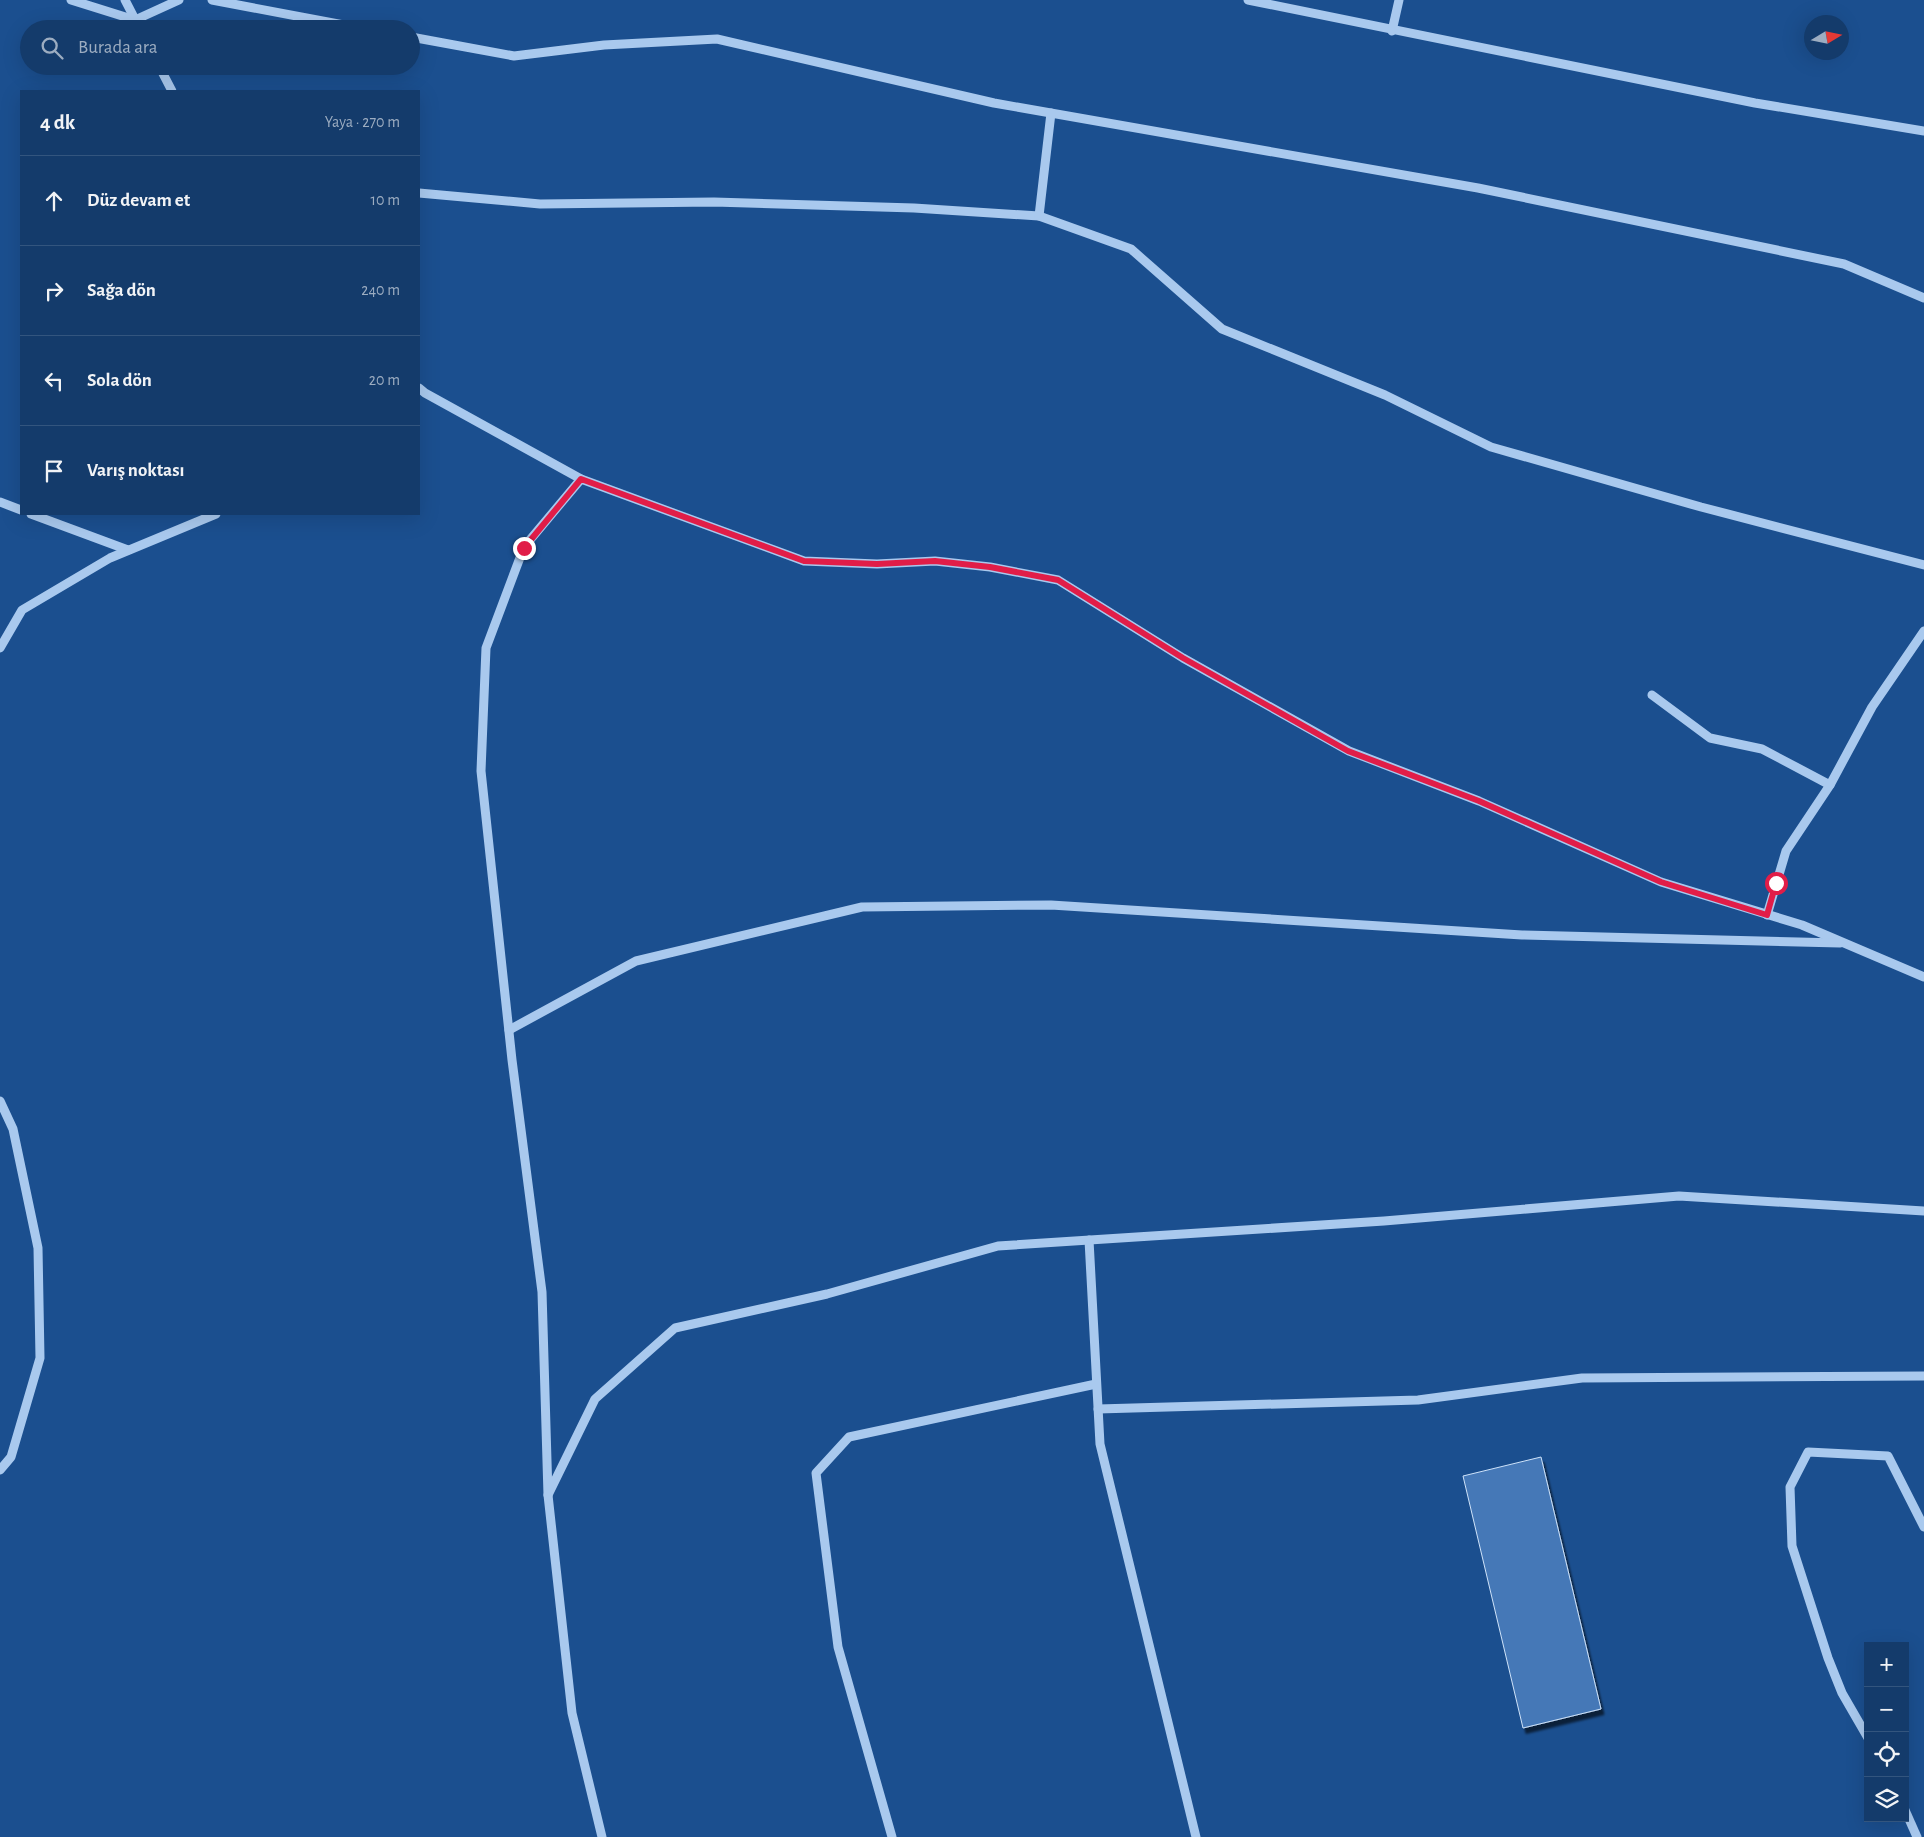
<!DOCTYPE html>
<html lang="tr">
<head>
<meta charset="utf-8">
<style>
	:root { --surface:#143b6b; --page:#1d4271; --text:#f1f3f6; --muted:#9dadc1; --line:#33557e }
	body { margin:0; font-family:"Alegreya Sans",sans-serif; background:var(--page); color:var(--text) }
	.controls { position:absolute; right:15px; bottom:15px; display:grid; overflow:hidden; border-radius:0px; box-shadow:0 5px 20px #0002 }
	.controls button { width:45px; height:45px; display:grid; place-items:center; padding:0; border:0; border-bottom:1px solid var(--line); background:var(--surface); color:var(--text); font:25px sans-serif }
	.compass { position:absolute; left:1804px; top:15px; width:45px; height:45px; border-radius:50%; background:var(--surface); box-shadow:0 5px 20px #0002; rotate:80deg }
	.stop { position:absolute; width:15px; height:15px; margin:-11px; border:4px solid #e11d48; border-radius:50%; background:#fff }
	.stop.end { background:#e11d48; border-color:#fff; box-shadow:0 1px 5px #0008 }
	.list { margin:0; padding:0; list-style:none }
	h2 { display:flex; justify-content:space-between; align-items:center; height:65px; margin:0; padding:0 20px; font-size:21px }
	h2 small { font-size:16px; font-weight:400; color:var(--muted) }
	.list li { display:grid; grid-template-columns:32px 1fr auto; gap:15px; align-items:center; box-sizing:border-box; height:90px; padding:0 20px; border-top:1px solid var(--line) }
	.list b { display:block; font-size:19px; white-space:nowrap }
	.list em { font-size:16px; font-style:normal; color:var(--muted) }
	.icon { flex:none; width:28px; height:28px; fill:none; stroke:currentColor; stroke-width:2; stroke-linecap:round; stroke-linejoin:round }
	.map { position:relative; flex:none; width:1924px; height:1837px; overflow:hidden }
	.search { position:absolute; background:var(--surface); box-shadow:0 5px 20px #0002; left:20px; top:20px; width:400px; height:55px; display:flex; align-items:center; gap:12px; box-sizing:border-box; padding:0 18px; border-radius:28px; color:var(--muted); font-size:19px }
	.panel { position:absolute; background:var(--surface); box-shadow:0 5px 20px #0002; left:20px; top:90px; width:400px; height:425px; border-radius:0px }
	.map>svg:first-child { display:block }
</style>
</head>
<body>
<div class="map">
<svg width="1924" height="1837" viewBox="0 0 1924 1837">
	<defs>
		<filter id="shadow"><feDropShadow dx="3" dy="5.5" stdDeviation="1" flood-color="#0009"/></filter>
	</defs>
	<rect width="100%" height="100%" fill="#1b4f8f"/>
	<!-- building -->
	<polygon fill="#4478b7" stroke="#cfe3fa" filter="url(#shadow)" points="1541,1457 1601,1709 1523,1728 1463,1476"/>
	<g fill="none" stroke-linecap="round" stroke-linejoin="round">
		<!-- minor -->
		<g stroke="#a9c9ee" stroke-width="9">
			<polyline points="71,0 135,20 179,0"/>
			<polyline points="125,0 140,29"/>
			<polyline points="212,0 365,29"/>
			<polyline points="1248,0 1755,103 1924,131"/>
			<polyline points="1392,31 1399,0"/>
			<polyline points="411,37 514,56 604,45 717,39 994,103 1478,188 1844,264 1924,298"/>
			<polyline points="159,66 172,91"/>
			<polyline points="419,193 540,204 714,202 914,208 1039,216 1131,249 1222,329 1385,395 1491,447 1701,507 1924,565"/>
			<polyline points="1039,216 1051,113"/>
			<polyline points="419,388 425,393 581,479 804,561 877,564 935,561 990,567 1058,580 1183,658 1349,751 1479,801 1661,882 1802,925 1924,977"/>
			<polyline points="581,479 524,547 486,648 481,771 512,1060 542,1292 548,1495 572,1713 602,1837"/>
			<polyline points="0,502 21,510"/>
			<polyline points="31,514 128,550"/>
			<polyline points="0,648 22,610 110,558 216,514"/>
			<polyline points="1652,695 1710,738 1762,749 1830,785"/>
			<polyline points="1767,915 1786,851 1830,785 1872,707 1924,631"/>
			<polyline points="509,1030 636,961 862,907 1051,905 1522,935 1840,943"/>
			<polyline points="0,1101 13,1129 38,1248 40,1358 11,1457 0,1470"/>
			<polyline points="1089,1240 1100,1444 1196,1837"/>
			<polyline points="1098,1409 1418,1400 1582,1378 1924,1376"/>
			<polyline points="548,1495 595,1399 675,1328 827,1294 998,1246 1384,1221 1679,1196 1924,1211"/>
			<polyline points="1868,1738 1842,1693 1828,1658 1792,1546 1790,1487 1808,1452 1888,1456 1924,1527"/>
			<polyline points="1905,1810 1917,1837"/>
			<polyline points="892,1837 838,1647 816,1473 849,1437 1096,1384"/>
		</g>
	</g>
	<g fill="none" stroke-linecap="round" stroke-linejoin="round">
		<!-- route -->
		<polyline stroke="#e11d48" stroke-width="6" points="524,548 581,479 804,561 877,564 935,561 990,567 1058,580 1183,658 1348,751 1479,801 1661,882 1767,915 1776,883"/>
	</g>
</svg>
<div class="controls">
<button>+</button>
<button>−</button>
<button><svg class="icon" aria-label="locate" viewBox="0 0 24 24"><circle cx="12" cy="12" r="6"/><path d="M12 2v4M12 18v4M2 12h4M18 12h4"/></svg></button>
<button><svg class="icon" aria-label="layers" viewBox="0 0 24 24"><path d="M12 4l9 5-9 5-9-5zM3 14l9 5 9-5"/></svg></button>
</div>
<svg class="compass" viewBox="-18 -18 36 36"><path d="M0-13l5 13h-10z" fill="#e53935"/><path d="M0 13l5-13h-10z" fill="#9dadc1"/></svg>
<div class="stop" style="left:1776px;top:883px"></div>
<div class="stop end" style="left:524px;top:548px"></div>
<div class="search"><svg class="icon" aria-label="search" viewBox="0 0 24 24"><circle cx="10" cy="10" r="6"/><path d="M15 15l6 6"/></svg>Burada ara</div>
<section class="panel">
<h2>4 dk<small>Yaya · 270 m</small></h2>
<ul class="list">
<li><svg class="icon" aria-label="ahead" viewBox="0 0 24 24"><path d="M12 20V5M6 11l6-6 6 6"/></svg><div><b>Düz devam et</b></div><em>10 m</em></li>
<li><svg class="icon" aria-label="right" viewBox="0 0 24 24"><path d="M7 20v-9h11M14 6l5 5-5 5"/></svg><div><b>Sağa dön</b></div><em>240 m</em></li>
<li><svg class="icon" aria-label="left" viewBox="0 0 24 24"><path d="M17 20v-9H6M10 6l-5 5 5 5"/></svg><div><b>Sola dön</b></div><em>20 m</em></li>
<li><svg class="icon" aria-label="arrive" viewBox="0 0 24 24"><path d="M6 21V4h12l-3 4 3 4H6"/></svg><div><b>Varış noktası</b></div></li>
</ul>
</section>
</div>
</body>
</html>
